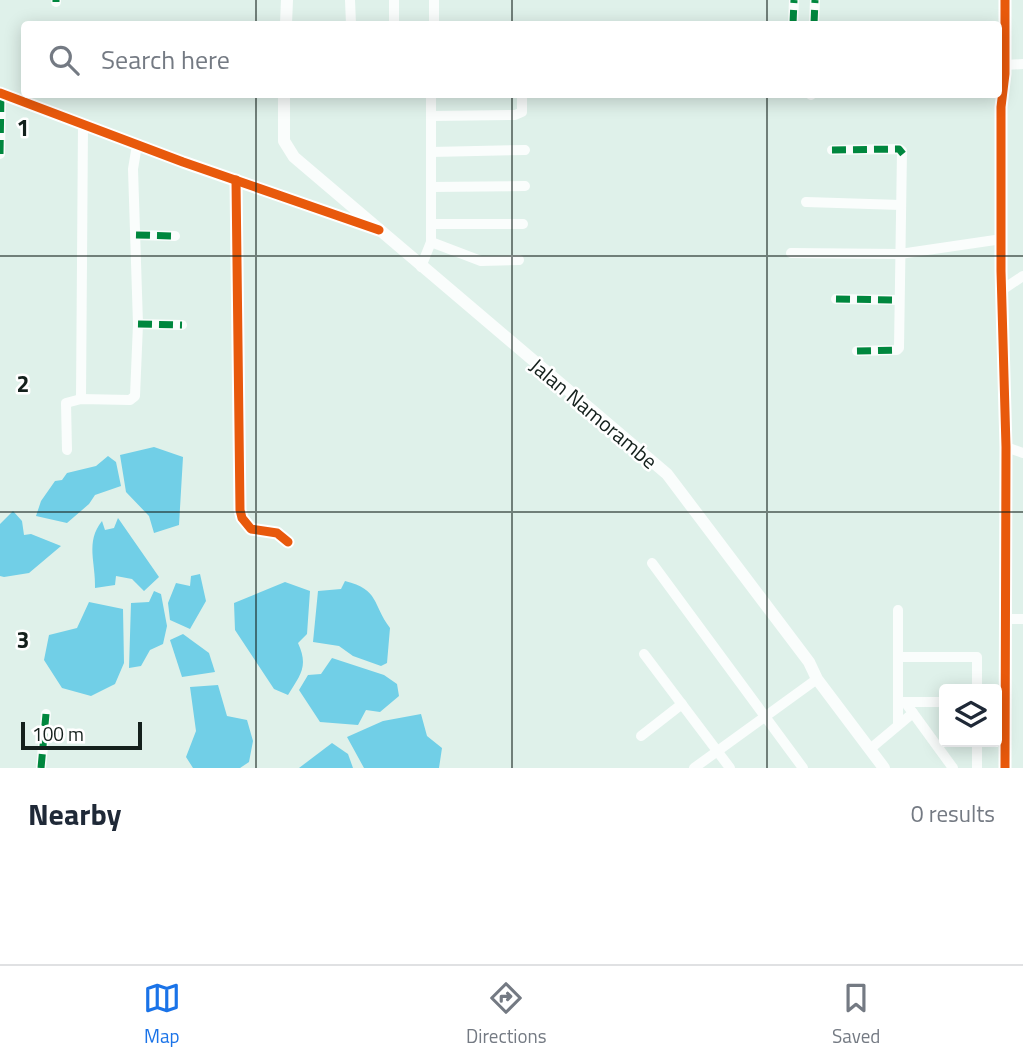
<!DOCTYPE html>
<html lang="en">
<head>
<meta charset="utf-8">
<style>
	:root { --surface:#fff; --page:#f2f2f3; --text:#1f2937; --muted:#747a83; --line:#e0e1e3; --accent:#1a73e8 }
	body { margin:0; font-family:"Titillium Web",sans-serif; background:var(--page); color:var(--text) }
	.controls { position:absolute; right:21px; bottom:21px; display:grid; overflow:hidden; border-radius:7px; box-shadow:0 4px 18px #0003 }
	.controls button { width:63px; height:63px; display:grid; place-items:center; padding:0; border:0; border-bottom:2px solid var(--line); background:var(--surface); color:var(--text); font:35px sans-serif }
	.scale { position:absolute; left:21px; bottom:18px; width:121px; box-sizing:border-box; padding-left:7px; border:4px solid #14201c; border-top:0; font-size:19px; line-height:24px; white-space:nowrap; color:#14201c; -webkit-text-stroke:5px #fff; paint-order:stroke }
	.list { margin:0; padding:0; list-style:none }
	h2 { display:flex; justify-content:space-between; align-items:center; height:91px; margin:0; padding:0 28px; font-size:30px }
	h2 small { font-size:23px; font-weight:400; color:var(--muted) }
	.icon { flex:none; width:38px; height:38px; fill:none; stroke:currentColor; stroke-width:2; stroke-linecap:round; stroke-linejoin:round }
	.map { position:relative; flex:none; width:1023px; height:768px; overflow:hidden }
	.search { position:absolute; background:var(--surface); box-shadow:0 4px 18px #0003; left:21px; right:21px; top:21px; height:77px; display:flex; align-items:center; gap:18px; box-sizing:border-box; padding:0 24px; border-radius:7px; color:var(--muted); font-size:26px }
	.sheet { height:196px; background:var(--surface) }
	nav { display:flex; justify-content:space-around; align-items:center; box-sizing:border-box; height:98px; border-top:2px solid var(--line); background:var(--surface); font-size:19px; color:var(--muted) }
	nav a { display:grid; justify-items:center; gap:4px }
	nav .on { color:var(--accent) }
	.map>svg:first-child { display:block }
</style>
</head>
<body>
<div class="map">
<svg width="1023" height="768" viewBox="0 0 1023 768">
	<rect width="100%" height="100%" fill="#dff1ea"/>
	<!-- water -->
	<g fill="#71cfe7">
		<polygon points="154,447 183,457 179,525 154,533 149,516 126,492 120,455"/>
		<polygon points="108,456 116,462 121,486 95,495 89,504 67,523 36,516 41,501 55,481 62,480 67,473 96,466"/>
		<polygon points="13,511 22,521 24,535 31,534 61,546 29,573 4,577 0,576 0,524"/>
		<path d="M 118,518 L 159,577 L 144,591 L 132,579 L 116,576 L 115,585 L 95,588 C 96,563 85,542 102,521 L 105,530 L 114,528 Z"/>
		<polygon points="200,574 206,601 190,629 170,620 168,603 176,583 190,586 191,576"/>
		<path d="M 345,581 C 380,590 372,604 390,628 L 387,663 L 381,666 L 353,656 L 339,646 L 313,642 L 318,591 L 341,589 Z"/>
		<path d="M 285,582 L 310,591 L 307,634 L 298,643 C 309,667 300,675 288,695 L 274,689 L 235,630 L 234,603 Z"/>
		<polygon points="154,591 161,594 167,626 163,644 150,650 141,666 129,668 131,603 149,602"/>
		<polygon points="89,602 123,609 124,663 115,684 91,696 62,688 44,660 49,635 77,628"/>
		<polygon points="183,634 209,653 215,672 182,677 170,640"/>
		<polygon points="332,658 384,675 397,684 399,696 380,712 366,710 358,725 320,722 299,690 308,675 321,674"/>
		<polygon points="218,685 227,716 247,720 253,741 249,762 240,768 193,768 186,757 196,731 190,687"/>
		<polygon points="421,714 427,736 442,748 439,768 364,768 347,737 383,721"/>
		<polygon points="332,743 348,754 353,768 299,768"/>
	</g>
	<g fill="none" stroke-linecap="round" stroke-linejoin="round">
		<!-- minor -->
		<g stroke="#fafdfc" stroke-width="10">
			<polyline points="56,0 56,2"/>
			<polyline points="350,0 351,24"/>
			<polyline points="434,0 434,24"/>
			<polyline points="394,24 394,0"/>
			<polyline points="793,24 794,0"/>
			<polyline points="814,24 815,0"/>
			<polyline points="1005,65 1023,64"/>
			<polyline points="0,93 183,162 376,229"/>
			<polyline points="811,95 811,94"/>
			<polyline points="431,116 515,115 522,112 522,94"/>
			<polyline points="832,150 899,149 902,151 899,348 897,350 857,351"/>
			<polyline points="431,152 525,150"/>
			<polyline points="0,154 1,93"/>
			<polyline points="236,180 240,510 242,518 251,529 277,533 288,542"/>
			<polyline points="431,187 525,186"/>
			<polyline points="806,202 901,205"/>
			<polyline points="431,224 523,224"/>
			<polyline points="136,235 175,236"/>
			<polyline points="431,242 481,261 519,260"/>
			<polyline points="791,253 900,254 1002,239"/>
			<polyline points="421,267 431,242 431,94"/>
			<polyline points="1002,290 1023,276"/>
			<polyline points="836,299 899,300"/>
			<polyline points="138,324 182,325"/>
			<polyline points="81,399 83,124"/>
			<polyline points="1006,447 1023,453"/>
			<polyline points="67,450 66,403 81,399 130,400 135,396 138,324 133,169 137,145"/>
			<polyline points="652,563 803,768"/>
			<polyline points="1005,619 1023,619"/>
			<polyline points="644,654 730,768"/>
			<polyline points="898,657 977,657 977,689"/>
			<polyline points="902,702 944,702"/>
			<polyline points="905,702 953,768"/>
			<polyline points="898,724 898,610"/>
			<polyline points="641,736 682,704"/>
			<polyline points="870,749 913,713"/>
			<polyline points="41,768 46,714"/>
			<polyline points="694,768 817,679"/>
			<polyline points="977,768 977,742"/>
			<polyline points="1005,768 1006,447 1001,271 1001,107 1005,74 1005,0"/>
		</g>
		<!-- major -->
		<g stroke="#fafdfc" stroke-width="12">
			<polyline points="286,24 287,0"/>
			<polyline points="284,94 284,141 294,157 667,474 809,662 817,679 884,768"/>
		</g>
		<!-- quiet -->
		<g stroke="#00873e" stroke-width="7" stroke-dasharray="14 7" stroke-linecap="butt">
			<polyline points="56,0 56,2"/>
			<polyline points="793,24 794,0"/>
			<polyline points="814,24 815,0"/>
			<polyline points="811,95 811,94"/>
			<polyline points="832,150 899,149 903,154"/>
			<polyline points="0,154 1,93"/>
			<polyline points="136,235 175,236"/>
			<polyline points="836,299 899,300"/>
			<polyline points="138,324 182,325"/>
			<polyline points="857,351 898,350"/>
			<polyline points="41,768 46,714"/>
		</g>
		<defs>
			<g id="cycleway">
				<polyline points="0,93 183,162 379,230"/>
				<polyline points="236,180 240,510 242,518 251,529 277,533 288,542"/>
				<polyline points="1005,768 1006,447 1001,271 1001,107 1005,74 1005,0"/>
			</g>
		</defs>
		<!-- cycleway casing -->
		<use href="#cycleway" stroke="#fff" stroke-width="13"/>
		<!-- cycleway -->
		<use href="#cycleway" stroke="#e8590c" stroke-width="9"/>
	</g>
	<!-- grid -->
	<path fill="none" stroke="#14201c" stroke-width="2" stroke-opacity="0.55" d="M 256,0 L 256,24M 512,0 L 512,24M 767,0 L 767,24M 256,94 L 256,768M 512,94 L 512,768M 767,94 L 767,768M 0,256 L 1023,256M 0,512 L 1023,512"/>
	<g text-anchor="middle" dominant-baseline="central" stroke-width="5" stroke-linejoin="round" paint-order="stroke">
		<!-- street labels -->
		<g font-size="21" fill="#14201c" stroke="#fff">
			<text transform="translate(594 413) rotate(40)">Jalan Namorambe</text>
		</g>
	</g>
	<g font-size="23" text-anchor="middle" font-weight="bold" fill="#14201c" stroke="#fff" stroke-width="5" stroke-linejoin="round" paint-order="stroke">
		<text x="23" y="136">1</text>
		<text x="23" y="392">2</text>
		<text x="23" y="648">3</text>
	</g>
</svg>
<div class="controls">
<button><svg class="icon" aria-label="layers" viewBox="0 0 24 24"><path d="M12 4l9 5-9 5-9-5zM3 14l9 5 9-5"/></svg></button>
</div>
<div class="scale">100 m</div>
<div class="search"><svg class="icon" aria-label="search" viewBox="0 0 24 24"><circle cx="10" cy="10" r="6"/><path d="M15 15l6 6"/></svg>Search here</div>
</div>
<section class="sheet">
<h2>Nearby<small>0 results</small></h2>
<ul class="list">
</ul>
</section>
<nav>
<a class="on"><svg class="icon" aria-label="map" viewBox="0 0 24 24"><path d="M3 6l6-2 6 2 6-2v14l-6 2-6-2-6 2zM9 4v14M15 6v14"/></svg>Map</a>
<a><svg class="icon" aria-label="directions" viewBox="0 0 24 24"><path d="M12 3l9 9-9 9-9-9zM9 14v-3h6M13 9l2 2-2 2"/></svg>Directions</a>
<a><svg class="icon" aria-label="saved" viewBox="0 0 24 24"><path d="M7 4h10v16l-5-4-5 4z"/></svg>Saved</a>
</nav>
</body>
</html>
